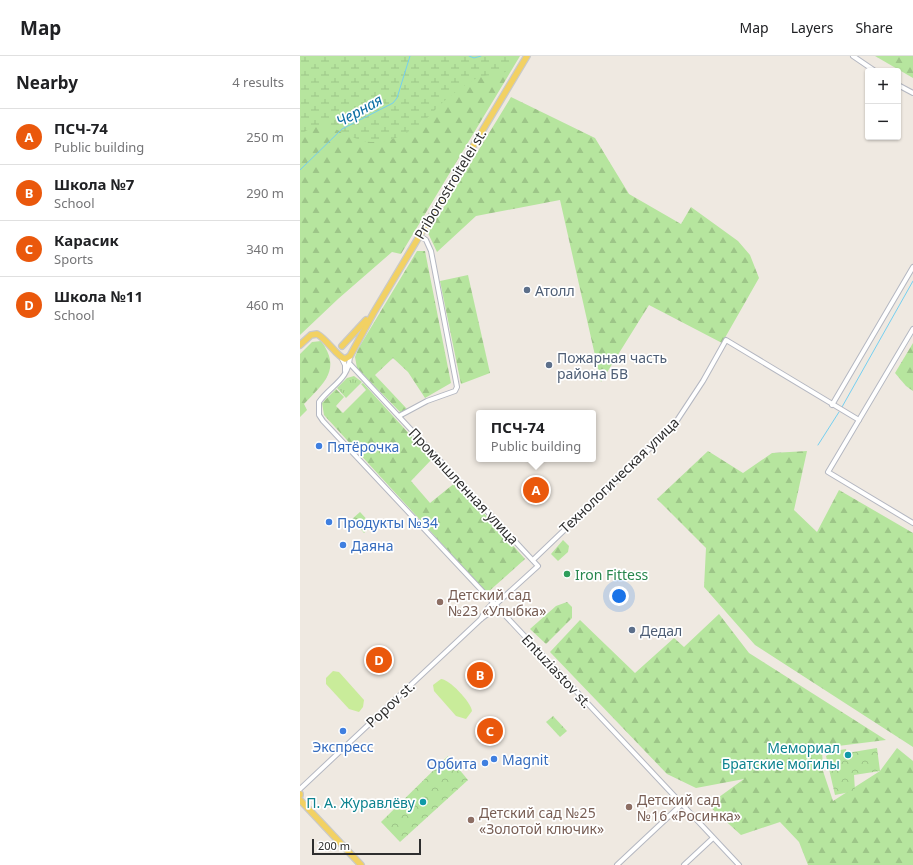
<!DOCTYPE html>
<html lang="en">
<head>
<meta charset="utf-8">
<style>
	:root { --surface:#fff; --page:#f6f6f6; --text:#202124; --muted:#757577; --line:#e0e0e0; --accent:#ea580c }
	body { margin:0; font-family:"Noto Sans",sans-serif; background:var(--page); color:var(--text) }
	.controls { position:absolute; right:12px; top:12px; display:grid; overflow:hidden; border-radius:4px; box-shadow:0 1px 3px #0004 }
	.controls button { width:36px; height:36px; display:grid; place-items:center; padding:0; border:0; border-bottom:1px solid var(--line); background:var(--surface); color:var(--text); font:20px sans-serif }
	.scale { position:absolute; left:12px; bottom:10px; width:109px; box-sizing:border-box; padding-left:4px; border:2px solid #2e2e2e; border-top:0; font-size:11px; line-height:14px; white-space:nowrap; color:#2e2e2e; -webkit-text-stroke:3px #fff; paint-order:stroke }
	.you { position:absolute; left:319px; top:540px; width:14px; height:14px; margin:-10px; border:3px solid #fff; border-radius:50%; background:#1a73e8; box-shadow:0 0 0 6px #1a73e833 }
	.badge { display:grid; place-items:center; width:26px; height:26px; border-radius:50%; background:var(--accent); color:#fff; font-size:13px; font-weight:700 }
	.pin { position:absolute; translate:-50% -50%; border:2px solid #fff; box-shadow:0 1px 4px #0006 }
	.popup { position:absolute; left:176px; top:354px; width:120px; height:52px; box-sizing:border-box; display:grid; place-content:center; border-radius:4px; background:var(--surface); filter:drop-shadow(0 1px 3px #0005); font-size:13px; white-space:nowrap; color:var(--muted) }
	.popup b { font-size:15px; color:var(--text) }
	.popup::after { content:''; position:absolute; left:50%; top:100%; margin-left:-8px; border:8px solid transparent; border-top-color:var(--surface) }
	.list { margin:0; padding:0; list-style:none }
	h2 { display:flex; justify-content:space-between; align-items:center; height:52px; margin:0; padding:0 16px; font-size:17px }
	h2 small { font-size:13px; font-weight:400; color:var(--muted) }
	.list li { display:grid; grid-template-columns:26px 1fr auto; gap:12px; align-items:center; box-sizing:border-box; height:56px; padding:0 16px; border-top:1px solid var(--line) }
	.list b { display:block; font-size:15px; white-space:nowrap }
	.list p { margin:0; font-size:13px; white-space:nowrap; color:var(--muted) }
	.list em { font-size:13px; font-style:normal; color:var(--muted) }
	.map { position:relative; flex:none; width:613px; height:809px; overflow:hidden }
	header { display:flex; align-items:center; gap:24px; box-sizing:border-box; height:56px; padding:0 20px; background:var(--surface); border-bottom:1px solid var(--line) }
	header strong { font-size:19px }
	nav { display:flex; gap:22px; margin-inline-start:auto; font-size:14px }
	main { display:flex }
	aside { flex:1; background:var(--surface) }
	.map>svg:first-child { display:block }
</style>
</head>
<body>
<header>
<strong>Map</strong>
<nav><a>Map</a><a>Layers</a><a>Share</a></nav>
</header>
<main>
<aside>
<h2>Nearby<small>4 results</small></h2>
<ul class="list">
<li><span class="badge">A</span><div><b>ПСЧ-74</b><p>Public building</p></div><em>250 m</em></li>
<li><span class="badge">B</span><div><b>Школа №7</b><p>School</p></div><em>290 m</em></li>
<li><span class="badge">C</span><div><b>Карасик</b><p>Sports</p></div><em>340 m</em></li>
<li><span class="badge">D</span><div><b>Школа №11</b><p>School</p></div><em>460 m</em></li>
</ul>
</aside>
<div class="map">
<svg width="613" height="809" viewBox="0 0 613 809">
	<defs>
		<pattern id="grass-tufts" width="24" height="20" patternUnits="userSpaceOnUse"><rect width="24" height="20" fill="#b6e59e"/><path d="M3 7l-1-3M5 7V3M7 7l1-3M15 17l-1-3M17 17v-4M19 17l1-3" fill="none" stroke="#9dc588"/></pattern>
		<pattern id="forest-firs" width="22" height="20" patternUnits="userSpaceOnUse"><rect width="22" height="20" fill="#b6e59e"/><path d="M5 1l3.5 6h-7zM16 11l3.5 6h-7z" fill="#9dc588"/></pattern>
		<pattern id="wetland-marsh" width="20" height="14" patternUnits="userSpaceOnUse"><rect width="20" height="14" fill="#b6e59e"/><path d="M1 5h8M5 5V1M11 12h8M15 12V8" fill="none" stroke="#9dc588"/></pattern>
		<pattern id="park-crowns" width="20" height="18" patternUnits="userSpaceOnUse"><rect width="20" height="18" fill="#b6e59e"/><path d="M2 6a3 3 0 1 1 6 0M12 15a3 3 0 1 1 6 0" fill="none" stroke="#9dc588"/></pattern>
	</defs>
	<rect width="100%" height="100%" fill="#efe9e1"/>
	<!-- grass -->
	<polygon fill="url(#grass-tufts)" points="54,320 62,326 46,342 37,332 47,322"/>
	<!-- forest -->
	<g fill="url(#forest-firs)">
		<polygon points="0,0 220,0 101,198 92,196 38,243 0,279"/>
		<polygon points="575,0 613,0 613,22"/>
		<polygon points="211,41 295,82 329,138 381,168 391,151 438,185 450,199 459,222 422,287 349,249 301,326 260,144 176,160 137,196 128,177"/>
		<polygon points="117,195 125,195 151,327 125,342 108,316 93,302 75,319 107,353 101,357 57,312 55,301 58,293"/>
		<polygon points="168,219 190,317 161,328 140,225"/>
		<path d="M 21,285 C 42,313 24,327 4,348 L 7,354 L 0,361 L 0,298 L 12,286 Z"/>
		<polygon points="613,287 613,335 606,330 595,317"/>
		<polygon points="63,327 132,403 111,425 130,447 156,426 225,503 187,537 24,359 22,347 36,333 44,341 36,350 43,357 66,334 61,328"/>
		<polygon points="408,395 443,417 472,397 507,395 494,454 517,476 539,434 613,477 613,691 455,589 404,531 406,492 357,443"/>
		<polygon points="263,484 269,490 268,496 258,505 251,498"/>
		<polygon points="267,546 272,551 272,562 246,588 230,573 256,550"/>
		<polygon points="419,558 449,597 586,684 522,692 523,715 533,745 580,715 597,692 613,705 613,809 508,809 499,786 480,766 441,779 408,749 444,723 396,732 367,718 250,596 280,564 335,617 374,582 384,591"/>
	</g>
	<!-- wetland -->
	<path fill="url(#wetland-marsh)" d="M 0,0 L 169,0 C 174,2 208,0 217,0 L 208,15 C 197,20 184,18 173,24 C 162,31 152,38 143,46 C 137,51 132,58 126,63 C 112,75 95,85 77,86 C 45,88 31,55 0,79 Z"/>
	<!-- park -->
	<g fill="url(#park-crowns)">
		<polygon points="60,456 72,469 64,477 52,463"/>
		<polygon points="253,660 267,675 260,681 246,666"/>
		<polygon points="577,692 580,715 554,719 555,735 535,739 526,700 534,695 546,693 547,697"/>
		<polygon points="148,700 168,724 100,786 81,766"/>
	</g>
	<!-- pitch -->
	<g fill="#c9ec9a">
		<polygon points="33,615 39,616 64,644 63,651 59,656 49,653 26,628 26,622"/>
		<path d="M 141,623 C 149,623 171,646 172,655 L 166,663 L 156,660 L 134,635 L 133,629 Z"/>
	</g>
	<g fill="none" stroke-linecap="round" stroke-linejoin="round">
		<!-- stream -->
		<g stroke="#75cff0" stroke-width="1">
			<polyline points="169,0 174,2 181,0"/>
			<polyline points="0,114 42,73 93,47 97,42 110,0"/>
			<polyline points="542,351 613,225"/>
			<polyline points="518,389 539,356"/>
		</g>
		<defs>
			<g id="minor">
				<polyline points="553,0 575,15"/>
				<polyline points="598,29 613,37"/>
				<polyline points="613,273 528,416 613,467"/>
				<path d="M 50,300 C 49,324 31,329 19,346 L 19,359 L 23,365 L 439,809"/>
				<polyline points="42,303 45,309 45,315"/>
				<polyline points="50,308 238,510 195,549"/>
				<polyline points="532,349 613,211"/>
				<polyline points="99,360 127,345 155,335 157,331 131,195 126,184 120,180"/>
				<polyline points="233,504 374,369 403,325 426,284 559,364"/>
				<polyline points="181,563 185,555 193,547"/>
				<polyline points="0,733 181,563 197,551"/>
				<polyline points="317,809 382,748"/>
				<polyline points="384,809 413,782"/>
			</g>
			<g id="major">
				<path d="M 0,289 L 11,279 L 17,278 C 27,283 37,301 45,303 L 50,300 L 74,256 L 227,0"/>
				<polyline points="42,290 66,264"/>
				<polyline points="0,738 0,739"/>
				<polyline points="0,744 61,809"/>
			</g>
		</defs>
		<!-- minor casing -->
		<use href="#minor" stroke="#b4b7c1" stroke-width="6"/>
		<!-- major casing -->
		<use href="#major" stroke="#c9c9c9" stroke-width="8"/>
		<!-- minor -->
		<use href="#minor" stroke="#fff" stroke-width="4"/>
		<!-- major -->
		<use href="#major" stroke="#f2d163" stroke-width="5.5"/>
	</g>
	<!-- markers -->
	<g fill="#5c6f8a" stroke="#fff" stroke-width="1.5">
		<circle cx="227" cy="234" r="4"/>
		<circle cx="249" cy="309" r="4"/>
		<circle cx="332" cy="574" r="4"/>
	</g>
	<g fill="#3f7fe0" stroke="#fff" stroke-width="1.5">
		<circle cx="19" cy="390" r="4"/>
		<circle cx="29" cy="466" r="4"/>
		<circle cx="43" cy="489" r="4"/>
		<circle cx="43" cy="675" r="4"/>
		<circle cx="194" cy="703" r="4"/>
		<circle cx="185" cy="707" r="4"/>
	</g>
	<circle fill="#2e9e5b" stroke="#fff" stroke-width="1.5" cx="267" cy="518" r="4"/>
	<g fill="#8d6e63" stroke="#fff" stroke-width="1.5">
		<circle cx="140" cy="546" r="4"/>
		<circle cx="329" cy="751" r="4"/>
		<circle cx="171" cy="764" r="4"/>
	</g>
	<g fill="#0f9aa8" stroke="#fff" stroke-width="1.5">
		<circle cx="548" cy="699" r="4"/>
		<circle cx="123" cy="746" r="4"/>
	</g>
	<g text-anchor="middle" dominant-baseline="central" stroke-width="3.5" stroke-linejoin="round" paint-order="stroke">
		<!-- street labels -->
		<g font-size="14" fill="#2e2e2e" stroke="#fff">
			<text transform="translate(150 128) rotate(-59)">Priborostroitelei st.</text>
			<text transform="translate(319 419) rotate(-44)">Технологическая улица</text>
			<text transform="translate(164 430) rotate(47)">Промышленная улица</text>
			<text transform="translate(257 615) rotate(47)">Entuziastov st.</text>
			<text transform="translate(90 648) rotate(-43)">Popov st.</text>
		</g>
		<!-- service labels -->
		<g font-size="14" fill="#4e5e75" stroke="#fff" text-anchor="start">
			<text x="235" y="234">Атолл</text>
			<text x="257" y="301">Пожарная часть<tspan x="257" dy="16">района БВ</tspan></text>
			<text x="340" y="574">Дедал</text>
		</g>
		<!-- shop labels -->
		<g font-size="14" fill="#366cbe" stroke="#fff" text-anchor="start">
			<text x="27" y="390">Пятёрочка</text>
			<text x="37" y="466">Продукты №34</text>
			<text x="51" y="489">Даяна</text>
			<text x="43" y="690" text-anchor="middle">Экспресс</text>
			<text x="202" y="703">Magnit</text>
			<text x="177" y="707" text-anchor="end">Орбита</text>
		</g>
		<!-- leisure labels -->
		<g font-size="14" fill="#27864d" stroke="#fff" text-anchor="start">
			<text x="275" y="518">Iron Fittess</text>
		</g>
		<!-- education labels -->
		<g font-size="14" fill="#785e54" stroke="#fff" text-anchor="start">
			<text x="148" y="538">Детский сад<tspan x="148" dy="16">№23 «Улыбка»</tspan></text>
			<text x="337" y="743">Детский сад<tspan x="337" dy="16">№16 «Росинка»</tspan></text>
			<text x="179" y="756">Детский сад №25<tspan x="179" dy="16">«Золотой ключик»</tspan></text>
		</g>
		<!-- culture labels -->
		<g font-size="14" fill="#0d838f" stroke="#fff" text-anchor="end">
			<text x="540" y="691">Мемориал<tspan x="540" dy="16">Братские могилы</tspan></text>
			<text x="115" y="746">П. А. Журавлёву</text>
		</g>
		<!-- water labels -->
		<g font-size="15" font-style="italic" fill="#0d6fa3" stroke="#fff">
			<text transform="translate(59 54) rotate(-29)">Черная</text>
		</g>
	</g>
</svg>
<div class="controls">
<button>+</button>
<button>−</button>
</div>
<div class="scale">200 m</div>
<div class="you"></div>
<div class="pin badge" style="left:236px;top:434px">A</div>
<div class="popup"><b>ПСЧ-74</b>Public building</div>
<div class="pin badge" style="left:180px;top:619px">B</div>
<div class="pin badge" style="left:190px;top:675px">C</div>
<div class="pin badge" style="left:79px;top:604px">D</div>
</div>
</main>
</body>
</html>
